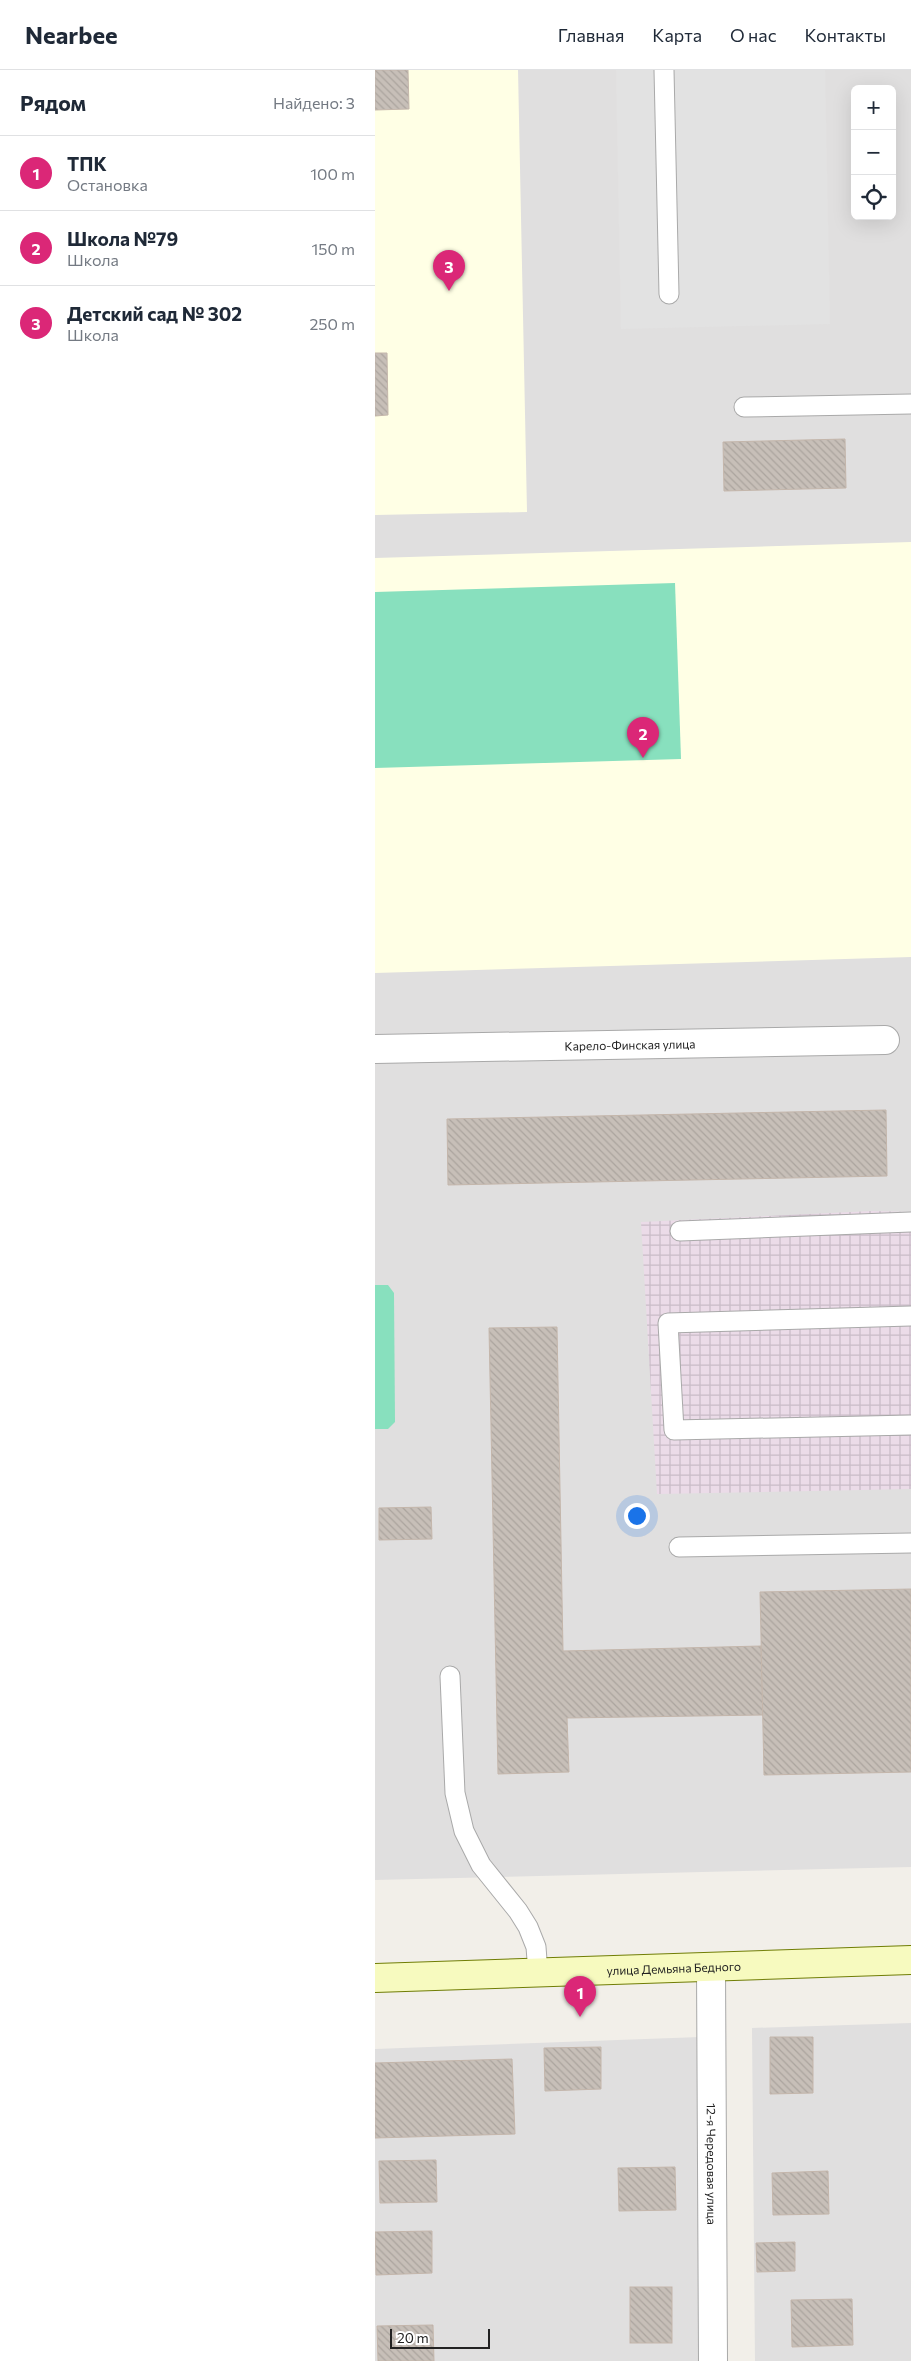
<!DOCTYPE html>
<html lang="ru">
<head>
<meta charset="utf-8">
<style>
	:root { --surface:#fff; --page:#f6f6f7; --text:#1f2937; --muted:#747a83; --line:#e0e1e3; --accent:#db2777 }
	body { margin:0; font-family:Commissioner,sans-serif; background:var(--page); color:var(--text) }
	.controls { position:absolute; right:15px; top:15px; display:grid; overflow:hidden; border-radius:8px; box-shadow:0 5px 20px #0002 }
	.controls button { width:45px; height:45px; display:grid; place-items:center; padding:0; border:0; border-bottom:1px solid var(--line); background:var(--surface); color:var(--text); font:25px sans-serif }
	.scale { position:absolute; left:15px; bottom:12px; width:100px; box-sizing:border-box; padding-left:5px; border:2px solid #222; border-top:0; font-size:14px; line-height:18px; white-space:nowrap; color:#222; -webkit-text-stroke:4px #fff; paint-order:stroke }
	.you { position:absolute; left:261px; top:1445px; width:18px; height:18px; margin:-12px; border:4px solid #fff; border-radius:50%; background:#1a73e8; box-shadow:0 0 0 8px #1a73e833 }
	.badge { display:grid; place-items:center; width:32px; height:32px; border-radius:50%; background:var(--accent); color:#fff; font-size:16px; font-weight:700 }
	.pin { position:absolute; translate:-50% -41px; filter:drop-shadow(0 1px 2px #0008) }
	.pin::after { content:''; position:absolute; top:26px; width:18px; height:15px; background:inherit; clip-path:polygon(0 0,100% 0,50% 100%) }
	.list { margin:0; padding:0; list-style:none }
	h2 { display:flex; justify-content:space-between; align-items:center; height:65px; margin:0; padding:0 20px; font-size:21px }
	h2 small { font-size:16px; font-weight:400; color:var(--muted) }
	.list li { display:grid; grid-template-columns:32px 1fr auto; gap:15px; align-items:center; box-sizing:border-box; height:75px; padding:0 20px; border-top:1px solid var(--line) }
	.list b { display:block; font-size:19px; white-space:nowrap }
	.list p { margin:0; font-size:16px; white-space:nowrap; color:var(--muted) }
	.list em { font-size:16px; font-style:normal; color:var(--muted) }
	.icon { flex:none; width:28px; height:28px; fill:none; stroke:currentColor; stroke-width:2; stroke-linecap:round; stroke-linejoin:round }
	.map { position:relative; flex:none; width:536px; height:2291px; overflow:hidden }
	header { display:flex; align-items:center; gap:30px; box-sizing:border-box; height:70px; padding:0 25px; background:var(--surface); border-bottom:1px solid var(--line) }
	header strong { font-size:24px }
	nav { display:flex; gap:28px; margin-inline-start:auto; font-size:18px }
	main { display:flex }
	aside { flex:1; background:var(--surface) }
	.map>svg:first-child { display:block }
</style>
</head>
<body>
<header>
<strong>Nearbee</strong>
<nav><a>Главная</a><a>Карта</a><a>О нас</a><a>Контакты</a></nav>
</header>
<main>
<aside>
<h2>Рядом<small>Найдено: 3</small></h2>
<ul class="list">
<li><span class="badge">1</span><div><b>ТПК</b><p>Остановка</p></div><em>100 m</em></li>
<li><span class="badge">2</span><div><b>Школа №79</b><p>Школа</p></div><em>150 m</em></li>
<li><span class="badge">3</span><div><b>Детский сад № 302</b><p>Школа</p></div><em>250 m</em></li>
</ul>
</aside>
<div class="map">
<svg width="536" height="2291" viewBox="0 0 536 2291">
	<defs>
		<pattern id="industrial-grid" width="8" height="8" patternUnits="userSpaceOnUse" patternTransform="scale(1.25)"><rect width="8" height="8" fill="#ebdbe8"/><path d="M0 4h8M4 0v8" fill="none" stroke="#c9bcc7"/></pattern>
		<pattern id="building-back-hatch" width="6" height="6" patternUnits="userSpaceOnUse" patternTransform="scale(1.25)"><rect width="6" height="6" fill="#c7bfb8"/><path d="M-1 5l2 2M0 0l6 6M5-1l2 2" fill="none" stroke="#aba49e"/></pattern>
	</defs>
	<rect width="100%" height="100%" fill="#f2efe9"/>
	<!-- residential -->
	<g fill="#e0dfdf" fill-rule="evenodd">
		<path d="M 0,0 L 536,0 L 536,1797 L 0,1810 ZM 480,19 L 517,19 L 517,146 L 480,146 Z"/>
		<polygon points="536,1953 536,2291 380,2291 377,1958"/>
		<polygon points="325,1967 325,2291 0,2291 0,1979"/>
	</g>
	<!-- industrial -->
	<polygon fill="url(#industrial-grid)" points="497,1141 536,1142 536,1419 282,1424 266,1152"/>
	<!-- education -->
	<g fill="#ffffe5">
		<polygon points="0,0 143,0 152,442 0,445"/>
		<polygon points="536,472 536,887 0,903 0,488"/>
	</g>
	<!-- pitch -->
	<g fill="#88e0be">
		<polygon points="300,513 306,689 0,698 0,522"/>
		<polygon points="13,1215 19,1223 20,1352 13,1359 0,1359 0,1215"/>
	</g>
	<!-- parking -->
	<polygon fill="#e2e2e2" points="241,0 450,0 455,254 246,259"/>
	<!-- building -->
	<g fill="url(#building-back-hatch)" stroke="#c4b6ab">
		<polygon points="0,0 33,0 34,39 0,40"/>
		<polygon points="0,283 12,283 13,345 0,346"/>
		<polygon points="470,369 471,418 349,421 348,372"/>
		<polygon points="511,1040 512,1106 73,1115 72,1049"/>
		<polygon points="182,1257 188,1581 386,1576 388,1645 192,1648 194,1702 123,1704 114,1258"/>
		<polygon points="56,1437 57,1469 4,1470 4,1438"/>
		<polygon points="536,1519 536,1702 389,1705 385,1522"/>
		<polygon points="395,1967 438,1967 438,2023 395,2024"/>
		<polygon points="226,1977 226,2019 170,2021 169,1978"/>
		<polygon points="137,1989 140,2064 0,2068 0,1993"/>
		<polygon points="61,2090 62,2132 5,2133 4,2091"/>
		<polygon points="300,2097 301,2140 244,2141 243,2098"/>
		<polygon points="453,2101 454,2144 398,2145 397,2103"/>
		<polygon points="57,2161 57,2203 1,2205 0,2162"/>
		<polygon points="420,2172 420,2201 382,2202 381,2173"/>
		<rect x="255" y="2217" width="42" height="56"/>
		<polygon points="477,2229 478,2275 417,2277 416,2230"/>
		<polygon points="58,2255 59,2291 3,2291 2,2256"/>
	</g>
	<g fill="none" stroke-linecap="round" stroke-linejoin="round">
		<defs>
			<g id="service">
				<polyline points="289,0 294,224"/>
				<polyline points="369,337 536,334"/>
				<polyline points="305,1161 536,1152"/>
				<polyline points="536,1246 293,1253 299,1360 536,1355"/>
				<polyline points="304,1477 536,1473"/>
				<polyline points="75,1606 80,1723 89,1761 106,1795 143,1841 153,1857 161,1877 163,1903"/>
			</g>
			<g id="minor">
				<path id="s1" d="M 0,979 L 510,970"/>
				<path id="s2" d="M 336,1898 L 338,2291"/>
			</g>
			<g id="secondary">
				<path id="s3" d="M 0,1908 L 536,1890"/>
			</g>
		</defs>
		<!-- service casing -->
		<use href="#service" stroke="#a9a9a9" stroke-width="21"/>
		<!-- minor casing -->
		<use href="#minor" stroke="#a9a9a9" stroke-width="30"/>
		<!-- secondary casing -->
		<use href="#secondary" stroke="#707d05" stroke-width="30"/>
		<!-- service -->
		<use href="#service" stroke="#fff" stroke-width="19"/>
		<!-- minor -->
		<use href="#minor" stroke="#fff" stroke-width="28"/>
		<!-- secondary -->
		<use href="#secondary" stroke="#f7fabf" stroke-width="28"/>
	</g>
	<g text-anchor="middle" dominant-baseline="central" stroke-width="4" stroke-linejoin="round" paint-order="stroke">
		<!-- street labels -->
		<g font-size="12" fill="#222" stroke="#fff">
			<text stroke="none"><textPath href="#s1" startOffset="255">Карело-Финская улица</textPath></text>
			<text stroke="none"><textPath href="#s3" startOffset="299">улица Демьяна Бедного</textPath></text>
			<text stroke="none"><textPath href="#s2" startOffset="196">12-я Чередовая улица</textPath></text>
		</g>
	</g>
</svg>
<div class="controls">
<button>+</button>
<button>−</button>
<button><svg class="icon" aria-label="locate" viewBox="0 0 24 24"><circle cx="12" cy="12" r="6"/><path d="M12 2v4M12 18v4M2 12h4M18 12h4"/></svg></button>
</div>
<div class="scale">20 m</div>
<div class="you"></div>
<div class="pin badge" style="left:205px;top:1947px">1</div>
<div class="pin badge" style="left:268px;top:688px">2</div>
<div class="pin badge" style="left:74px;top:221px">3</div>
</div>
</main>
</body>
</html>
